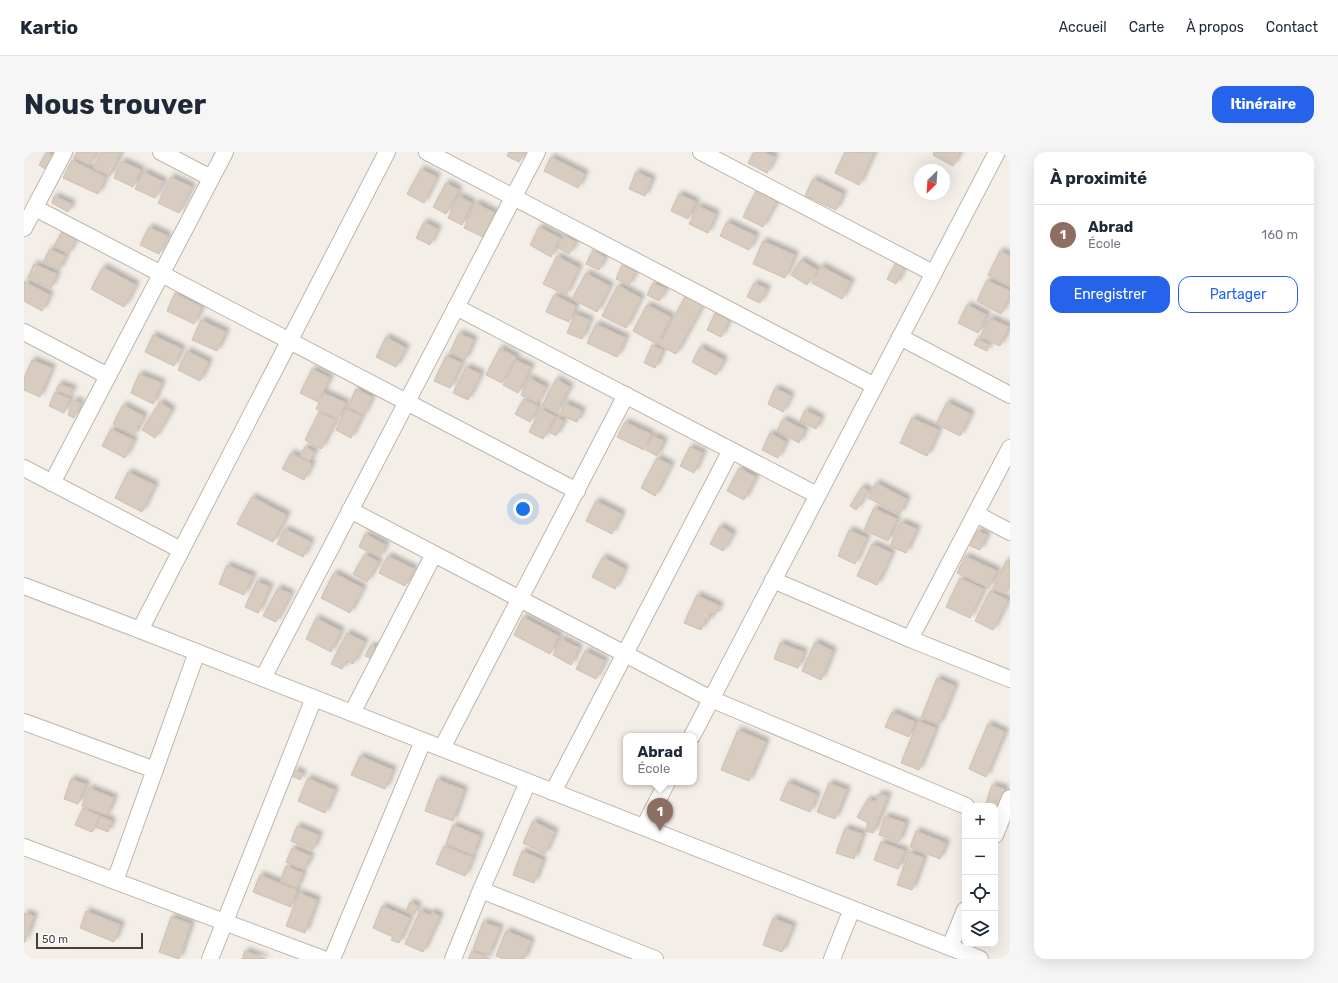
<!DOCTYPE html>
<html lang="fr">
<head>
<meta charset="utf-8">
<style>
	:root { --surface:#fff; --page:#f6f6f7; --text:#1f2937; --muted:#747a83; --line:#e0e1e3; --accent:#2563eb }
	body { margin:0; font-family:Rubik,sans-serif; background:var(--page); color:var(--text) }
	.controls { position:absolute; right:12px; bottom:12px; display:grid; overflow:hidden; border-radius:8px; box-shadow:0 4px 16px #0002 }
	.controls button { width:36px; height:36px; display:grid; place-items:center; padding:0; border:0; border-bottom:1px solid var(--line); background:var(--surface); color:var(--text); font:20px sans-serif }
	.compass { position:absolute; left:890px; top:12px; width:36px; height:36px; border-radius:50%; background:var(--surface); box-shadow:0 4px 16px #0002; rotate:205deg }
	.scale { position:absolute; left:12px; bottom:10px; width:107px; box-sizing:border-box; padding-left:4px; border:2px solid #473e37; border-top:0; font-size:11px; line-height:14px; white-space:nowrap; color:#473e37; -webkit-text-stroke:3px #fff; paint-order:stroke }
	.you { position:absolute; left:499px; top:357px; width:14px; height:14px; margin:-10px; border:3px solid #fff; border-radius:50%; background:#1a73e8; box-shadow:0 0 0 6px #1a73e833 }
	.badge { display:grid; place-items:center; width:26px; height:26px; border-radius:50%; background:var(--accent); color:#fff; font-size:13px; font-weight:700 }
	.pin { position:absolute; translate:-50% -33px; filter:drop-shadow(0 1px 2px #0008) }
	.pin::after { content:''; position:absolute; top:21px; width:14px; height:12px; background:inherit; clip-path:polygon(0 0,100% 0,50% 100%) }
	.popup { position:absolute; left:599px; top:581px; width:74px; height:52px; box-sizing:border-box; display:grid; place-content:center; border-radius:8px; background:var(--surface); filter:drop-shadow(0 1px 3px #0005); font-size:13px; white-space:nowrap; color:var(--muted) }
	.popup b { font-size:15px; color:var(--text) }
	.popup::after { content:''; position:absolute; left:50%; top:100%; margin-left:-8px; border:8px solid transparent; border-top-color:var(--surface) }
	.list { margin:0; padding:0; list-style:none }
	h2 { display:flex; justify-content:space-between; align-items:center; height:52px; margin:0; padding:0 16px; font-size:17px }
	h2 small { font-size:13px; font-weight:400; color:var(--muted) }
	.list li { display:grid; grid-template-columns:26px 1fr auto; gap:12px; align-items:center; box-sizing:border-box; height:60px; padding:0 16px; border-top:1px solid var(--line) }
	.list b { display:block; font-size:15px; white-space:nowrap }
	.list p { margin:0; font-size:13px; white-space:nowrap; color:var(--muted) }
	.list em { font-size:13px; font-style:normal; color:var(--muted) }
	.actions { display:flex; gap:8px; padding:12px 16px }
	.actions a { flex:1; padding:9px 0; border:1px solid var(--accent); border-radius:12px; text-align:center; font-size:14px; color:var(--accent) }
	.actions .main { background:var(--accent); color:#fff }
	.icon { flex:none; width:22px; height:22px; fill:none; stroke:currentColor; stroke-width:2; stroke-linecap:round; stroke-linejoin:round }
	.map { position:relative; flex:none; width:986px; height:807px; overflow:hidden; border-radius:12px }
	header { display:flex; align-items:center; gap:24px; box-sizing:border-box; height:56px; padding:0 20px; background:var(--surface); border-bottom:1px solid var(--line) }
	header strong { font-size:19px }
	nav { display:flex; gap:22px; margin-inline-start:auto; font-size:14px }
	.intro { display:flex; align-items:center; justify-content:space-between; box-sizing:border-box; height:96px; padding:0 24px }
	h1 { margin:0; font-size:28px }
	.button { padding:10px 18px; border-radius:12px; background:var(--accent); color:#fff; font-size:14px; font-weight:700 }
	main { display:flex; gap:24px; padding:0 24px }
	aside { flex:1; background:var(--surface); border-radius:12px; box-shadow:0 4px 16px #0002 }
	.map>svg:first-child { display:block }
</style>
</head>
<body>
<header>
<strong>Kartio</strong>
<nav><a>Accueil</a><a>Carte</a><a>À propos</a><a>Contact</a></nav>
</header>
<div class="intro"><h1>Nous trouver</h1><a class="button">Itinéraire</a></div>
<main>
<div class="map">
<svg width="986" height="807" viewBox="0 0 986 807">
	<defs>
		<filter id="shadow"><feDropShadow dx="3.5" dy="-3.5" stdDeviation="2" flood-color="#0004"/></filter>
	</defs>
	<rect width="100%" height="100%" fill="#f4eee8"/>
	<!-- building -->
	<g fill="#d8cbc0" stroke="#d0bfb1" filter="url(#shadow)">
		<polygon points="23,0 31,5 23,18 15,13"/>
		<polygon points="53,0 73,0 65,13 50,5"/>
		<polygon points="77,0 97,0 86,24 69,16"/>
		<polygon points="485,0 500,0 495,10 483,4"/>
		<polygon points="730,0 740,0 751,5 743,21 724,11"/>
		<polygon points="821,0 850,1 835,33 811,21"/>
		<polygon points="910,0 936,0 929,14 909,3"/>
		<polygon points="527,5 561,22 554,36 520,19"/>
		<polygon points="48,8 82,25 74,42 39,26"/>
		<polygon points="98,9 117,18 109,35 90,26"/>
		<polygon points="397,17 413,25 400,51 383,42"/>
		<polygon points="120,20 140,30 131,46 111,37"/>
		<polygon points="612,20 628,27 621,44 605,37"/>
		<polygon points="147,25 168,35 155,61 134,51"/>
		<polygon points="789,27 819,42 812,58 781,44"/>
		<polygon points="422,31 435,38 422,62 409,55"/>
		<polygon points="732,39 753,49 739,75 719,65"/>
		<polygon points="655,42 672,50 664,67 647,59"/>
		<polygon points="30,44 48,52 44,60 28,51"/>
		<polygon points="435,44 448,51 438,73 424,66"/>
		<polygon points="452,51 471,61 459,85 440,76"/>
		<polygon points="674,54 692,62 684,81 665,72"/>
		<polygon points="400,70 414,77 406,93 392,86"/>
		<polygon points="703,70 732,84 725,98 696,84"/>
		<polygon points="125,75 144,84 135,102 116,93"/>
		<polygon points="515,75 536,86 527,105 506,93"/>
		<polygon points="38,80 52,88 44,102 30,94"/>
		<polygon points="540,83 552,90 545,102 533,95"/>
		<polygon points="739,89 771,103 761,126 729,112"/>
		<polygon points="26,97 42,104 35,118 19,110"/>
		<polygon points="569,98 581,105 575,118 562,112"/>
		<polygon points="976,99 986,104 986,134 964,123"/>
		<polygon points="533,104 555,116 542,143 519,132"/>
		<polygon points="777,108 793,118 783,133 767,123"/>
		<polygon points="873,109 882,113 872,132 863,127"/>
		<polygon points="10,112 33,122 27,136 4,125"/>
		<polygon points="598,113 612,120 605,133 592,127"/>
		<polygon points="797,114 827,130 818,147 788,131"/>
		<polygon points="79,115 112,133 100,155 67,137"/>
		<polygon points="562,121 586,134 573,160 548,147"/>
		<polygon points="963,128 986,139 986,144 977,162 953,149"/>
		<polygon points="0,129 26,143 18,159 0,149"/>
		<polygon points="629,131 642,137 635,149 623,143"/>
		<polygon points="730,131 743,137 736,151 723,145"/>
		<polygon points="594,133 617,146 602,176 578,164"/>
		<polygon points="151,141 178,155 170,172 143,159"/>
		<polygon points="530,143 552,154 545,170 522,160"/>
		<polygon points="662,143 679,153 652,202 635,193"/>
		<polygon points="623,153 647,165 633,192 609,179"/>
		<polygon points="943,153 963,163 954,181 934,171"/>
		<polygon points="691,161 705,168 697,185 683,178"/>
		<polygon points="551,162 566,168 558,187 543,181"/>
		<polygon points="966,166 985,175 976,194 956,185"/>
		<polygon points="177,168 202,180 193,199 168,188"/>
		<polygon points="572,172 602,186 593,205 563,191"/>
		<polygon points="435,181 450,188 441,208 426,200"/>
		<polygon points="129,183 158,197 150,214 121,200"/>
		<polygon points="362,185 382,196 372,215 352,205"/>
		<polygon points="953,187 965,192 963,199 950,193"/>
		<polygon points="628,193 639,198 631,216 620,211"/>
		<polygon points="676,195 700,208 692,223 668,210"/>
		<polygon points="476,196 492,205 478,231 462,223"/>
		<polygon points="163,199 185,210 176,229 154,218"/>
		<polygon points="422,204 438,211 426,236 410,229"/>
		<polygon points="8,208 28,216 16,245 0,238 0,226"/>
		<polygon points="492,208 507,215 494,241 479,233"/>
		<polygon points="442,215 457,222 444,248 429,241"/>
		<polygon points="288,217 306,226 294,250 276,241"/>
		<polygon points="115,222 138,231 129,252 107,241"/>
		<polygon points="505,226 522,235 513,251 497,243"/>
		<polygon points="532,227 546,235 532,261 518,254"/>
		<polygon points="35,232 49,237 46,244 32,238"/>
		<polygon points="751,236 767,244 759,260 744,252"/>
		<polygon points="332,237 348,245 340,263 324,255"/>
		<polygon points="31,240 46,247 40,261 25,254"/>
		<polygon points="300,241 322,251 314,267 292,257"/>
		<polygon points="500,247 514,254 506,270 491,262"/>
		<polygon points="50,248 57,251 50,266 44,263"/>
		<polygon points="136,250 148,258 131,286 118,278"/>
		<polygon points="923,250 947,262 936,284 912,272"/>
		<polygon points="541,251 558,259 553,270 536,263"/>
		<polygon points="99,253 120,264 110,283 89,272"/>
		<polygon points="322,257 338,264 327,286 312,278"/>
		<polygon points="517,257 531,264 519,287 505,280"/>
		<polygon points="781,258 797,266 792,277 776,269"/>
		<polygon points="295,260 312,268 297,297 281,288"/>
		<polygon points="533,265 540,269 532,284 525,280"/>
		<polygon points="888,266 915,278 903,304 876,291"/>
		<polygon points="759,267 781,278 775,291 753,279"/>
		<polygon points="601,270 627,282 620,298 593,285"/>
		<polygon points="87,277 110,288 101,306 78,294"/>
		<polygon points="746,281 762,290 754,306 738,298"/>
		<polygon points="629,284 640,289 633,304 622,298"/>
		<polygon points="281,295 291,300 286,309 276,304"/>
		<polygon points="666,295 679,301 670,321 656,314"/>
		<polygon points="267,301 288,312 280,328 258,317"/>
		<polygon points="633,306 647,313 631,344 617,336"/>
		<polygon points="715,316 732,325 720,348 703,339"/>
		<polygon points="104,320 131,333 118,360 91,346"/>
		<polygon points="852,331 883,347 876,362 844,346"/>
		<polygon points="838,335 845,339 832,358 826,354"/>
		<polygon points="228,345 263,363 249,390 213,372"/>
		<polygon points="572,349 598,362 588,382 562,369"/>
		<polygon points="850,356 873,367 864,389 840,378"/>
		<polygon points="877,370 893,377 882,401 866,394"/>
		<polygon points="696,374 709,382 699,399 686,392"/>
		<polygon points="261,377 287,390 279,405 253,392"/>
		<polygon points="825,378 843,386 831,412 814,404"/>
		<polygon points="953,379 963,383 956,398 946,394"/>
		<polygon points="341,382 362,393 356,405 335,395"/>
		<polygon points="848,392 868,401 853,433 833,424"/>
		<polygon points="341,402 355,410 343,430 329,422"/>
		<polygon points="364,404 390,417 381,434 355,421"/>
		<polygon points="941,404 973,419 965,436 933,421"/>
		<polygon points="579,405 601,417 591,437 568,425"/>
		<polygon points="982,409 986,411 986,432 981,442 969,437"/>
		<polygon points="203,413 229,424 220,443 195,432"/>
		<polygon points="310,421 339,436 326,461 297,446"/>
		<polygon points="936,426 960,437 946,466 922,455"/>
		<polygon points="233,429 246,435 234,461 221,455"/>
		<polygon points="254,436 267,442 252,470 239,464"/>
		<polygon points="966,439 984,448 969,478 951,469"/>
		<polygon points="673,443 696,454 691,463 686,461 685,464 687,465 685,469 682,467 677,478 660,471"/>
		<polygon points="499,465 535,484 526,502 490,483"/>
		<polygon points="292,466 317,479 307,500 282,487"/>
		<polygon points="323,481 341,490 329,512 323,509 318,517 307,512"/>
		<polygon points="537,487 555,496 547,513 529,503"/>
		<polygon points="791,490 809,499 797,528 778,519"/>
		<polygon points="756,491 780,500 774,516 750,507"/>
		<polygon points="347,493 354,497 348,507 341,504"/>
		<polygon points="561,499 581,509 572,527 552,517"/>
		<polygon points="913,526 931,534 915,573 897,566"/>
		<polygon points="868,560 891,570 885,585 861,575"/>
		<polygon points="894,569 912,576 895,618 877,611"/>
		<polygon points="964,572 981,580 962,625 945,617"/>
		<polygon points="714,578 742,590 725,629 697,618"/>
		<polygon points="336,604 369,618 361,637 327,623"/>
		<polygon points="271,618 279,622 276,628 268,624"/>
		<polygon points="284,626 311,638 301,661 274,649"/>
		<polygon points="47,627 62,632 54,652 40,647"/>
		<polygon points="413,627 440,638 429,669 401,659"/>
		<polygon points="764,630 793,643 786,660 756,648"/>
		<polygon points="805,631 823,638 811,667 793,660"/>
		<polygon points="968,633 981,637 974,661 971,659 971,654 961,654"/>
		<polygon points="65,636 90,646 83,663 58,654"/>
		<polygon points="854,642 864,644 849,681 841,679 844,671 833,665 844,647 852,650"/>
		<polygon points="59,656 76,664 68,680 51,673"/>
		<polygon points="76,664 88,669 84,680 72,675"/>
		<polygon points="861,664 882,671 875,690 855,683"/>
		<polygon points="509,669 531,680 521,702 499,691"/>
		<polygon points="429,673 456,684 449,703 422,692"/>
		<polygon points="273,674 295,683 289,698 267,689"/>
		<polygon points="821,676 839,682 830,707 812,701"/>
		<polygon points="892,679 922,691 916,707 886,695"/>
		<polygon points="857,690 881,699 874,717 850,708"/>
		<polygon points="420,694 449,705 441,724 412,712"/>
		<polygon points="268,696 287,704 280,718 262,710"/>
		<polygon points="498,699 519,708 510,731 489,723"/>
		<polygon points="885,700 900,706 888,738 873,733"/>
		<polygon points="262,714 279,721 273,736 256,729"/>
		<polygon points="236,723 273,738 267,755 229,740"/>
		<polygon points="275,741 293,748 281,781 262,774"/>
		<polygon points="386,750 394,754 390,763 382,759"/>
		<polygon points="358,754 386,766 375,791 367,788 369,785 349,776"/>
		<polygon points="62,759 97,773 90,790 56,776"/>
		<polygon points="396,759 406,763 408,760 416,764 399,800 381,792"/>
		<polygon points="0,761 10,764 1,790 0,790"/>
		<polygon points="147,765 167,772 155,807 135,800"/>
		<polygon points="749,766 769,774 758,800 739,793"/>
		<polygon points="459,770 476,776 465,803 449,797"/>
		<polygon points="482,779 507,789 500,807 479,807 472,804"/>
		<polygon points="221,799 242,807 218,807"/>
		<polygon points="448,799 466,807 444,807"/>
	</g>
	<g fill="none" stroke-linecap="round" stroke-linejoin="round">
		<defs>
			<g id="minor">
				<polyline points="137,0 187,26"/>
				<polyline points="403,0 851,234"/>
				<polyline points="677,0 909,121"/>
				<polyline points="11,56 553,339"/>
				<polyline points="0,76 40,0"/>
				<polyline points="432,155 793,343"/>
				<polyline points="0,180 84,224"/>
				<polyline points="876,185 986,243"/>
				<polyline points="0,316 157,398"/>
				<polyline points="28,331 201,0"/>
				<polyline points="326,358 687,547 942,654"/>
				<polyline points="952,362 986,380"/>
				<polyline points="749,428 886,487 986,527"/>
				<polyline points="0,434 116,478 956,807"/>
				<polyline points="116,478 363,0"/>
				<polyline points="886,487 986,296"/>
				<polyline points="239,526 513,0"/>
				<polyline points="328,561 410,402"/>
				<polyline points="0,570 131,618"/>
				<polyline points="668,584 973,0"/>
				<polyline points="418,596 602,243"/>
				<polyline points="529,640 707,298"/>
				<polyline points="620,675 643,630"/>
				<polyline points="971,683 986,646"/>
				<polyline points="0,695 299,807"/>
				<polyline points="91,729 173,500"/>
				<polyline points="457,738 631,807"/>
				<polyline points="926,795 941,758"/>
				<polyline points="186,807 290,546"/>
				<polyline points="308,807 399,589"/>
				<polyline points="429,807 457,738 504,630"/>
				<polyline points="808,807 828,757"/>
			</g>
		</defs>
		<!-- minor casing -->
		<use href="#minor" stroke="#bfb5aa" stroke-width="18"/>
		<!-- minor -->
		<use href="#minor" stroke="#fff" stroke-width="16"/>
	</g>
</svg>
<div class="controls">
<button>+</button>
<button>−</button>
<button><svg class="icon" aria-label="locate" viewBox="0 0 24 24"><circle cx="12" cy="12" r="6"/><path d="M12 2v4M12 18v4M2 12h4M18 12h4"/></svg></button>
<button><svg class="icon" aria-label="layers" viewBox="0 0 24 24"><path d="M12 4l9 5-9 5-9-5zM3 14l9 5 9-5"/></svg></button>
</div>
<svg class="compass" viewBox="-18 -18 36 36"><path d="M0-13l5 13h-10z" fill="#e53935"/><path d="M0 13l5-13h-10z" fill="#747a83"/></svg>
<div class="scale">50 m</div>
<div class="you"></div>
<div class="pin badge" style="left:636px;top:679px;background:#8d6e63">1</div>
<div class="popup"><b>Abrad</b>École</div>
</div>
<aside>
<h2>À proximité<small></small></h2>
<ul class="list">
<li><span class="badge" style="background:#8d6e63">1</span><div><b>Abrad</b><p>École</p></div><em>160 m</em></li>
</ul>
<div class="actions"><a class="main">Enregistrer</a><a>Partager</a></div>
</aside>
</main>
</body>
</html>
